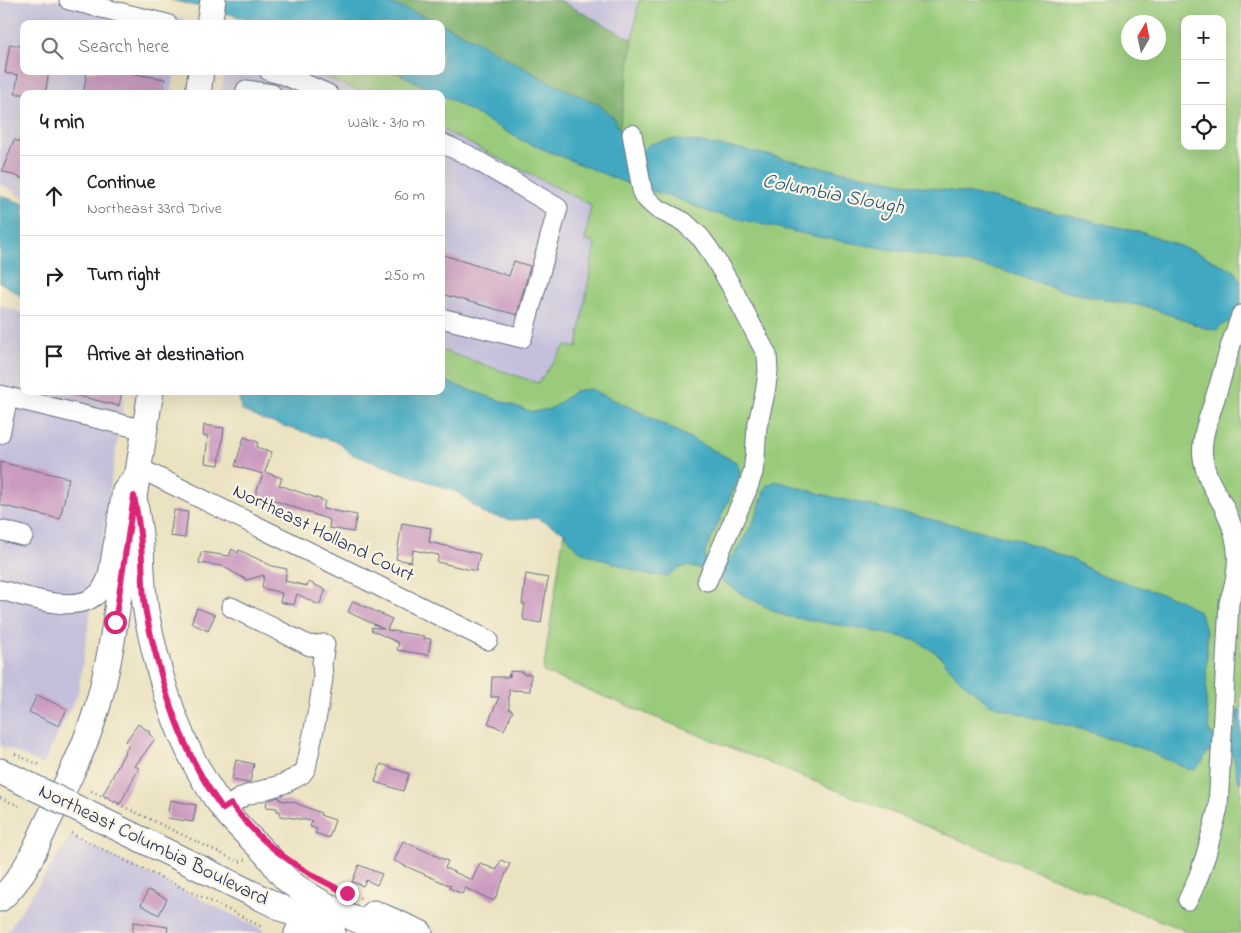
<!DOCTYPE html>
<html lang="en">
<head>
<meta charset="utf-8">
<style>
	:root { --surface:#fff; --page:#f6f6f6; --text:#202124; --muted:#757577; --line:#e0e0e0 }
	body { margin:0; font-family:"Indie Flower",sans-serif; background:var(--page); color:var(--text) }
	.controls { position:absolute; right:15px; top:15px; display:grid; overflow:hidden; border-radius:10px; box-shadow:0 5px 20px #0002 }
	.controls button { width:45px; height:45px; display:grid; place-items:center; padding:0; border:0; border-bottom:1px solid var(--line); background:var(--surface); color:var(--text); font:25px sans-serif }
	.compass { position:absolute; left:1121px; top:15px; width:45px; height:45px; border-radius:50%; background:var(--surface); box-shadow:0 5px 20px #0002; rotate:9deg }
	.stop { position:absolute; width:15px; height:15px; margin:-11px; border:4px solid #db2777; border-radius:50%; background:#fff }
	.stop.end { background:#db2777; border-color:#fff; box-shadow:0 1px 5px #0008 }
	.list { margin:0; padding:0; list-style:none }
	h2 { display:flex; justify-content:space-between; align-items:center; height:65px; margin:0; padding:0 20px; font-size:21px }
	h2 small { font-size:16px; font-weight:400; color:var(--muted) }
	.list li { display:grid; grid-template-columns:32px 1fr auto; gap:15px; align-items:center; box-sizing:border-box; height:80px; padding:0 20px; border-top:1px solid var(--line) }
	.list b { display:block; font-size:19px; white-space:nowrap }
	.list p { margin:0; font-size:16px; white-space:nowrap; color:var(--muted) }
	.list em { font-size:16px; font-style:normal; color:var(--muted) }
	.icon { flex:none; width:28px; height:28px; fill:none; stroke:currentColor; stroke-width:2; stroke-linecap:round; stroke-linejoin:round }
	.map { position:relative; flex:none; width:1241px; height:933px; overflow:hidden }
	.search { position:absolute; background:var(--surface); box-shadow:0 5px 20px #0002; left:20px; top:20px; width:425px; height:55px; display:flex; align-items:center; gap:12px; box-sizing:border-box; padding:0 18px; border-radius:10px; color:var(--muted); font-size:19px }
	.panel { position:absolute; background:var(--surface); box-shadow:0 5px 20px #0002; left:20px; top:90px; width:425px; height:305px; border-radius:10px }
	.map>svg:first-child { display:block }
</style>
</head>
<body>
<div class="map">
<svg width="1241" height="933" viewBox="0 0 1241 933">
	<rect width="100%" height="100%" fill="#fcf5e5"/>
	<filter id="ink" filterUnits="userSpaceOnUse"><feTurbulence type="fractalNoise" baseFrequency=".02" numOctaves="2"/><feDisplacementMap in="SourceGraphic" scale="10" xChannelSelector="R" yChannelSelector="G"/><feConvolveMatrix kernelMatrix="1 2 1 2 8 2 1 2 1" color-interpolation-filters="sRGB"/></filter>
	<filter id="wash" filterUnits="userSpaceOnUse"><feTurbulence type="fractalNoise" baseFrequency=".0096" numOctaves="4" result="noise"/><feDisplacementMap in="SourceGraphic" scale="20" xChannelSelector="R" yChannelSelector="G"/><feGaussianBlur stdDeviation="1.12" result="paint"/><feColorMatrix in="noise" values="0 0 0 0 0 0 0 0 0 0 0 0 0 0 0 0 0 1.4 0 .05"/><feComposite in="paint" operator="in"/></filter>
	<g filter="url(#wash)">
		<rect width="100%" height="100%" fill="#eae2c0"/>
		<!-- industrial -->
		<g fill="#c4c0db">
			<polygon points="0,0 100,0 184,18 183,24 24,24 24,71 175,71 171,94 24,94 24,197 0,184"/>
			<polygon points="559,0 639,0 633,40"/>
			<polygon points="225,71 311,71 366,94 221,94"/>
			<polygon points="441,129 591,205 585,241 595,243 577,348 565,346 538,383 441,350"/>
			<polygon points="0,305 24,314 24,391 125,391 78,693 43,765 0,745"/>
			<polygon points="71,836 264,930 263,933 6,933"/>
		</g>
		<!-- green -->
		<g fill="#9acb7b" stroke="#5a7d6c" fill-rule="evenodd">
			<path d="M 639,0 L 1241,0 L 1241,283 L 1240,282 L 1236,272 L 1202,255 L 1148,234 L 988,197 L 913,185 L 825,168 L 745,150 L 675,139 L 649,144 L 629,165 L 624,161 L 623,137 L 619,130 ZM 1185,19 L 1222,19 L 1222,146 L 1185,146 ZM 1128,22 L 1158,22 L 1158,52 L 1128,52 Z"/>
			<polygon points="311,71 394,71 440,94 366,94"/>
			<path d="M 441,94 L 457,103 L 521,140 L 626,183 L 670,196 L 712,213 L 1002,270 L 1067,292 L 1148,307 L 1205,328 L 1232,320 L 1241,324 L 1241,708 L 1237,712 L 1237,726 L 1231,737 L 1214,736 L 1210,732 L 1206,705 L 1207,633 L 1073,560 L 1017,539 L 832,497 L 776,481 L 766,486 C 762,499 758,512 752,524 C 746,535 730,565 719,568 L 705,559 L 705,551 L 740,476 L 736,462 L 640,412 L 590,389 L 575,391 L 551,409 L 532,412 L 441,380 L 441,350 L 538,383 L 565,346 L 577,348 L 595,243 L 585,241 L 591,205 L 441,129 Z"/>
			<path d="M 564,532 L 575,547 L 584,553 L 648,575 L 667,576 L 678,568 L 687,566 L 704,569 L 743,595 L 785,616 L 868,630 L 915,640 L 938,654 L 959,679 L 989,704 L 1035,718 L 1071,726 L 1143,749 L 1188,769 L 1203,761 C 1204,755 1207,750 1213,749 C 1216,748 1222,750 1225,750 C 1241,753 1232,772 1241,784 L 1241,933 L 1191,933 L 543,672 Z"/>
		</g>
		<!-- forest -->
		<polygon fill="#7baf6b" stroke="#4b6f64" points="380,0 559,0 633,40 619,130 613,117 598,104 549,82 463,34 429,18"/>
		<!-- water -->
		<g fill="#41a9c1" stroke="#2e6c90">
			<path d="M 171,0 L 380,0 L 429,18 L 463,34 L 549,82 L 598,104 L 613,117 L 623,137 L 624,161 L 629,164 L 649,144 L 676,139 L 745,150 L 825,168 L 913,185 L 988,197 L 1148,234 L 1202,255 L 1236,272 L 1240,282 L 1241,283 L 1241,324 C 1229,320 1226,321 1217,330 L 1205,328 L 1148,307 L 1067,292 L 1002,270 L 934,257 L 818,237 L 712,213 L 670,196 L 626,183 L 521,140 L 457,103 L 394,71 L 441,71 L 441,24 L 259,24 L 233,15 Z"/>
			<polygon points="0,195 24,204 24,298 0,282"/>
			<path d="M 441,380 L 532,412 L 551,409 L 575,391 L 590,389 L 640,412 L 736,462 L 739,468 L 740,476 L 705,551 L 705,559 L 718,568 C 730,565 746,535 752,524 C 758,512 762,499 766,486 L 776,481 L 832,497 L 1017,539 L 1073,560 L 1096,573 L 1178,599 L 1200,613 L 1207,633 L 1206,705 L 1210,733 L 1214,736 L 1231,736 L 1237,726 L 1237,712 L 1241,708 L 1241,784 C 1230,769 1241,753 1222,750 C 1210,749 1208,750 1203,760 C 1201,763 1198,767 1195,770 L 1188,769 L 1143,749 L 1071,726 L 1035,718 L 989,704 L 959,679 L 938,654 L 915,640 L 868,630 L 785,616 L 743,595 L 704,569 L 687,566 L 678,568 L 667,576 L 648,575 L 584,553 L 575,547 L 564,532 L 537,518 L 511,520 L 484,514 L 459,493 L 351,454 L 338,442 L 263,420 L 241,410 L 238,391 L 441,391 Z"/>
		</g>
		<g id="blocks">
			<!-- building -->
			<g fill="#ca9abf">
				<polygon points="10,44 24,47 24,71 49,71 45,94 15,94 18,75 5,73"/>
				<polygon points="87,71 118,71 165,79 163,94 83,94"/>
				<polygon points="14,140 24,143 24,179 2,171"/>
				<polygon points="441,254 509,276 514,261 530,266 517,315 441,294"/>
				<polygon points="75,391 122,391 119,406 75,395"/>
				<polygon points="204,425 224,428 219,465 205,463 208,436 203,436"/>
				<polygon points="244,437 258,442 257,447 272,452 265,472 282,478 279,485 325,501 323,509 357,515 353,532 329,528 330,520 273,500 271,507 262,503 263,500 254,498 263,474 235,466"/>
				<polygon points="0,462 69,478 60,519 0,505"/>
				<polygon points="174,510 188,512 185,538 170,536"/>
				<polygon points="402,523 431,528 429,542 480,554 476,571 437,562 439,555 413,550 411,562 396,559"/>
				<polygon points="232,549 238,553 239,550 241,551 272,566 287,569 285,581 307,586 309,582 326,590 319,605 297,594 294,605 280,602 282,593 262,588 264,575 247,580 222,566 199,563 201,552 229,556"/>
				<polygon points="526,574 548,578 541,623 524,620 523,617 525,604 522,604"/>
				<polygon points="353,601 392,619 387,630 424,636 424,638 431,639 428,655 397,650 399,643 371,630 372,627 384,629 348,612"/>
				<polygon points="197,608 215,615 208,631 191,623"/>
				<polygon points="510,671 523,672 523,674 531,674 530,691 509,690 509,709 513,711 504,730 488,723 499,697 491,697 492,677 508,677 509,674 510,677"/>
				<polygon points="37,695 67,709 59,726 29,712"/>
				<polygon points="138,724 150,732 149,734 155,739 135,766 139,768 120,804 103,795 129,744 126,741"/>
				<polygon points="236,760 254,764 250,782 248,783 232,780"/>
				<polygon points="381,764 409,774 403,791 375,782"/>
				<polygon points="278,797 280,798 279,800 293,802 321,813 320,815 335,820 329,838 315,833 317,829 310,827 312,821 280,816 280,811 277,811 277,808 266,807 267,801"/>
				<polygon points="170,800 196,805 193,822 167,818"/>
				<polygon points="403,841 448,861 445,868 472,880 480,863 496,870 501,860 510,864 494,901 465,888 462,894 449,888 451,886 394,861"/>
				<polygon points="359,865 382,874 377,885 366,880 363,886 352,882"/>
				<polygon points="148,890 167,899 159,915 141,905"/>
				<polygon points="134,922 168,927 167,933 132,933"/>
			</g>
		</g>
	</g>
	<g filter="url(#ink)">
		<use href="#blocks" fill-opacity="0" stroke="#636e80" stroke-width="1"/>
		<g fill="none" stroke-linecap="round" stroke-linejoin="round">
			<defs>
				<g id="minor">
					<polyline points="69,0 167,24"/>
					<polyline points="269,71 284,75 328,94"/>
					<polyline points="245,94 246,90 272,94"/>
					<polyline points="632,134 643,195 653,205 658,209 684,222 701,238 709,249 730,284 767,355 768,372 765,393 757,427 755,456 753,472 747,490 707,581"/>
					<polyline points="441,143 466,154 558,208 522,338 441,318"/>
					<polyline points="0,395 145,430"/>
					<polyline points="0,434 8,397"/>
					<polyline points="0,530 23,536"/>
					<path d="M 0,590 C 26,596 73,614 95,596 C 102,592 105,583 108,576 L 122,490 L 139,468 L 488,640"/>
					<polyline points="223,809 244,796 283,784 295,778 302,774 306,768 319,705 323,678 322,663 325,644 310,646 231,607"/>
					<path d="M 1188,900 L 1198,878 L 1206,855 L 1218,808 L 1229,603 C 1241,567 1241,542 1224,507 C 1215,490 1206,479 1203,458 C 1200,436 1210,416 1216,395 C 1221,380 1225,363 1230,348 C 1233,337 1238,326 1241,315"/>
					<polyline points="294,933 301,918"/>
				</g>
				<g id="major">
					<polyline points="209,24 213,0"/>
					<polyline points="198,94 201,71"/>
					<path d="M 134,496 C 136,512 140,529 141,545 C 142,553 141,562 142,571 C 143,591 145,611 150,631 C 163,693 184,757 223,808 C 236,825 252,839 267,855 C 276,865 279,874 291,883 C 320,905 355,919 388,933"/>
					<polyline points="0,771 31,786"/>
					<polyline points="85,812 333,933"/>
					<path d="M 0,899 C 23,880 35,849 47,823 C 66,785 85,748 97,708 C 111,660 117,609 124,559 C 133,503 142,447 151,391"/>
					<polyline points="374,913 420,933"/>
				</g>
			</defs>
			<!-- minor casing -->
			<use href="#minor" stroke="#636e80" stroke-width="21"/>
			<!-- major casing -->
			<use href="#major" stroke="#636e80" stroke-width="27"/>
			<!-- path -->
			<g stroke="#636e80" stroke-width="2.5" stroke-dasharray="1 4" stroke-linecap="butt">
				<polyline points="15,754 40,765"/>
				<polyline points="91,791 239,862 246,859"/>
				<polyline points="0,798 19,806"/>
				<path d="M 71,833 C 133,866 199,894 262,927"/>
				<polyline points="350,894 363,899"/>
			</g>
			<!-- minor -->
			<use href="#minor" stroke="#fff" stroke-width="19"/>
			<!-- major -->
			<use href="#major" stroke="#fff" stroke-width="25"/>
			<defs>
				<polyline id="major-bridge" points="31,786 85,812"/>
			</defs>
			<!-- major-bridge casing -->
			<use href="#major-bridge" stroke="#636e80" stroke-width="27" stroke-linecap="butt"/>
			<!-- major-bridge -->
			<use href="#major-bridge" stroke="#fff" stroke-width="25"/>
		</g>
	</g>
	<g fill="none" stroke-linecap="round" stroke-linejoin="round" filter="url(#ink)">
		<!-- route -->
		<path stroke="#db2777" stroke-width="6" d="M 115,622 L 134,496 C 137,512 140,529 141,545 C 143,566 142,586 145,607 C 148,626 153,644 158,663 C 171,715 191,766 223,809 L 231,804 C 242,818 254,832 268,844 C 291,864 319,880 347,893"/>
	</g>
	<g text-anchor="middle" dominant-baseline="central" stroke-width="4.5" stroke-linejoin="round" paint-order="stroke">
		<!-- street labels -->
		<g font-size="20" fill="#1b2f5e" stroke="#fcf5e5">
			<text transform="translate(323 534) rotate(26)">Northeast Holland Court</text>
			<text transform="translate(153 846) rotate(26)">Northeast Columbia Boulevard</text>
		</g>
		<!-- water labels -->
		<g font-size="21" font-style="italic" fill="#285a81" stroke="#fcf5e5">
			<text transform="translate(833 195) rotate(11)">Columbia Slough</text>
		</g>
	</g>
</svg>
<div class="controls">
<button>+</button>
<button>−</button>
<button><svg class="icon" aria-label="locate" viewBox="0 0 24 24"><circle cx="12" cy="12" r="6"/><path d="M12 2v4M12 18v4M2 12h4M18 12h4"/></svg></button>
</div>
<svg class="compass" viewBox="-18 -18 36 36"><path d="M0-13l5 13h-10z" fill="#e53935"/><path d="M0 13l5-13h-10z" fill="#757577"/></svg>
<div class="stop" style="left:115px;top:622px"></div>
<div class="stop end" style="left:347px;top:893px"></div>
<div class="search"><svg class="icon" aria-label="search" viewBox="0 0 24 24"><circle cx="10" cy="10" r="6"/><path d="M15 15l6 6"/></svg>Search here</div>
<section class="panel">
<h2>4 min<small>Walk · 310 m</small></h2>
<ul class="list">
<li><svg class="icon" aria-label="ahead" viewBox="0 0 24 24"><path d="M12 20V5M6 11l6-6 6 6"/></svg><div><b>Continue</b><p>Northeast 33rd Drive</p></div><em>60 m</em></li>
<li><svg class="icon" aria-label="right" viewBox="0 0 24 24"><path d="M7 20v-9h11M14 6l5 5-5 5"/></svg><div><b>Turn right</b></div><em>250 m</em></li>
<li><svg class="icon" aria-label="arrive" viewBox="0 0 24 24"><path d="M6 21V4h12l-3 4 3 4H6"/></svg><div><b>Arrive at destination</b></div></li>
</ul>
</section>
</div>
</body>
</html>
